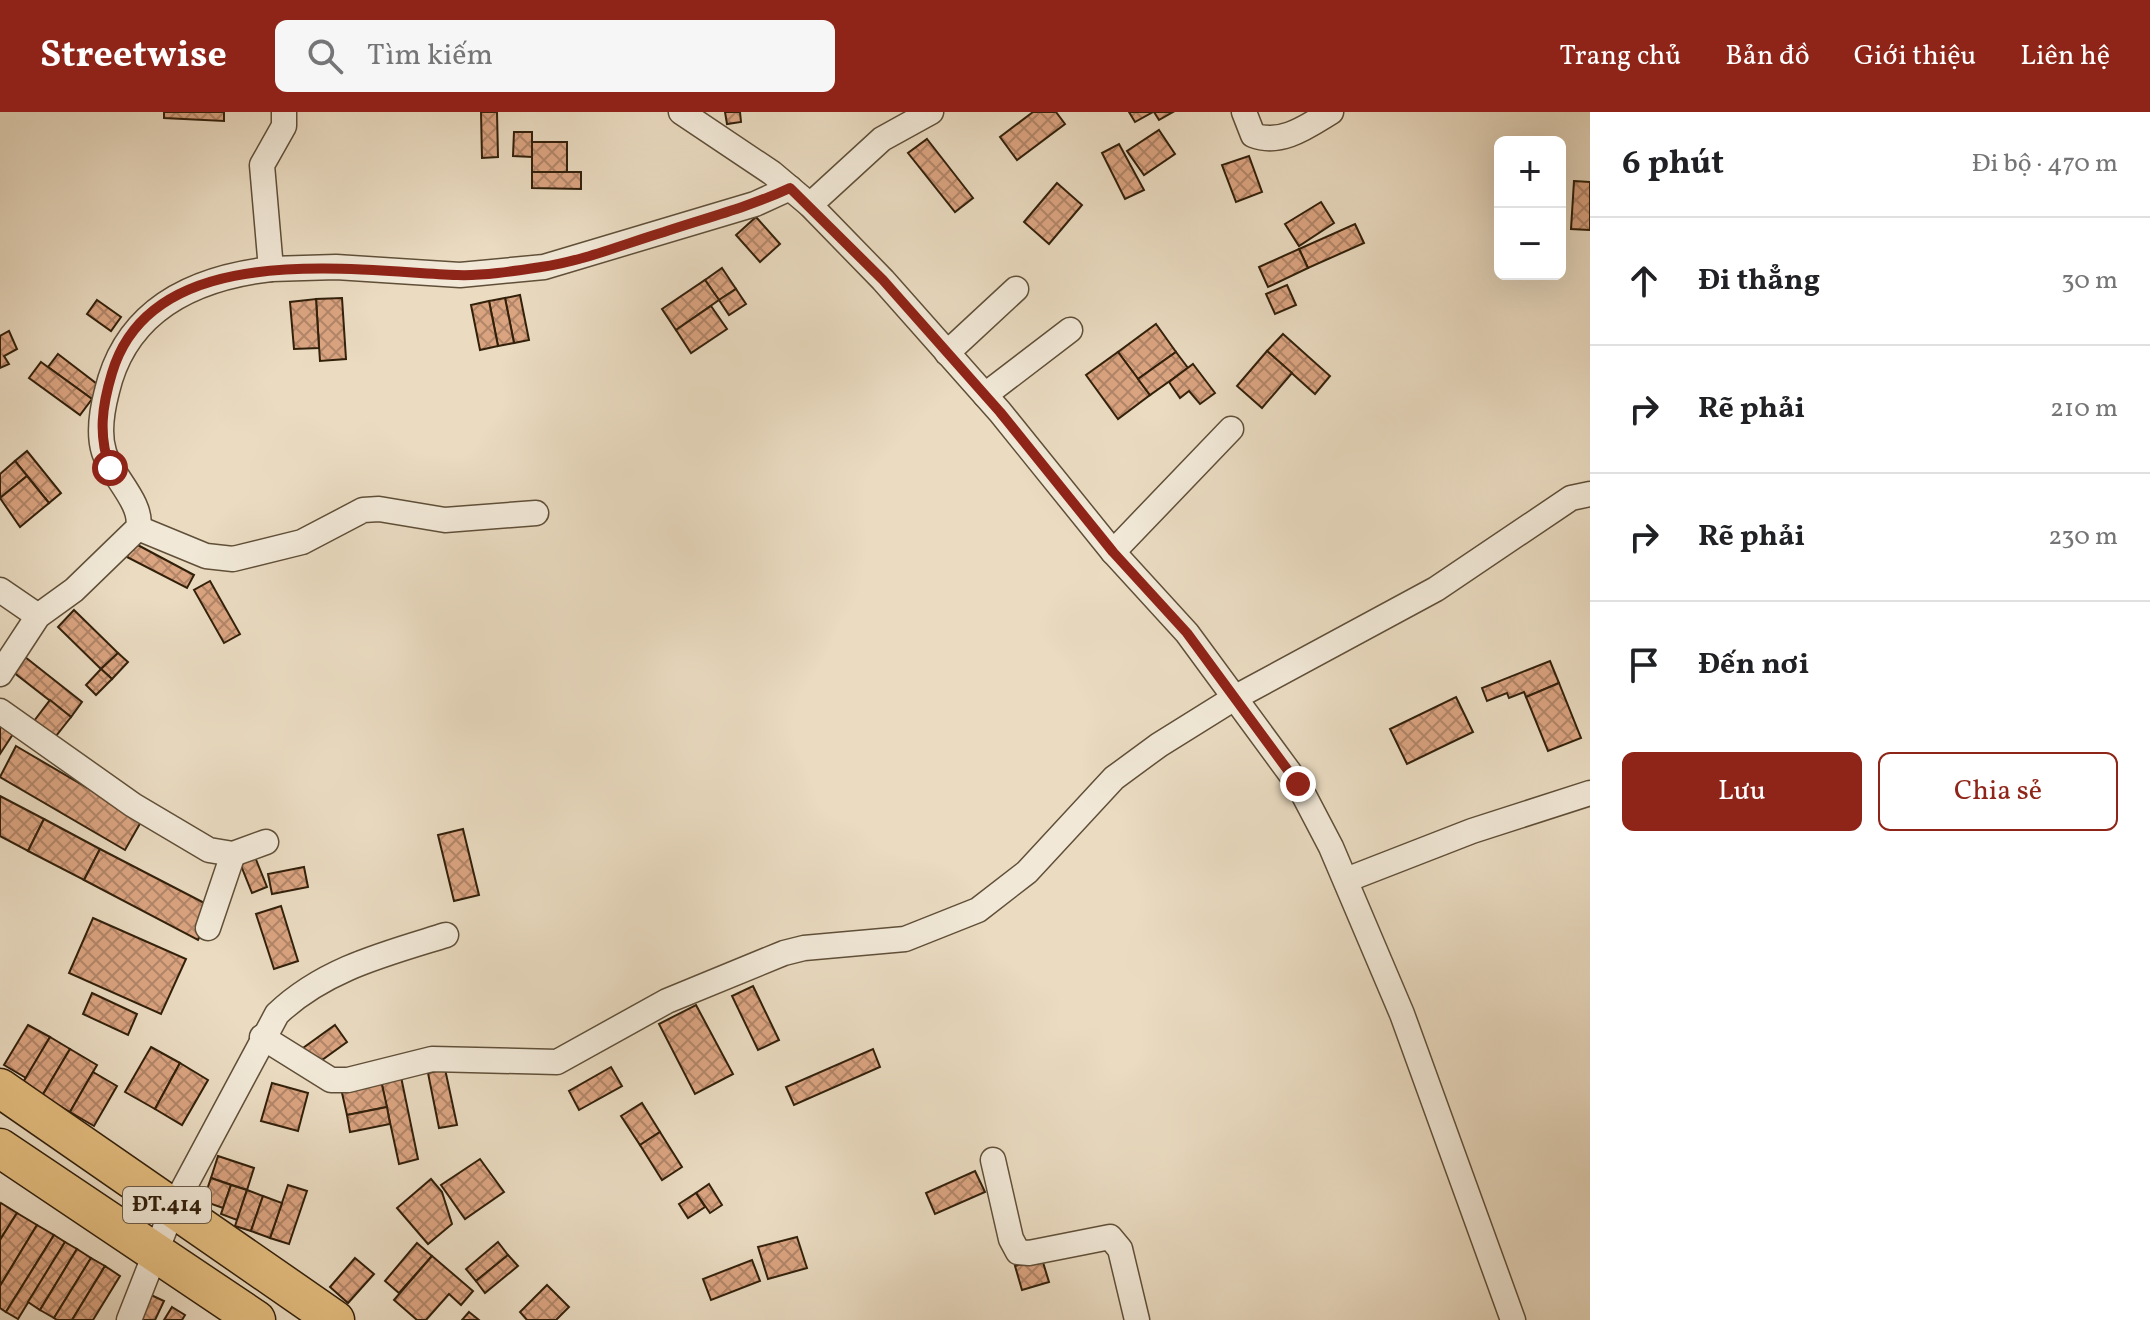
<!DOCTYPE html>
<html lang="vi">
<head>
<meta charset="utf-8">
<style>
	:root { --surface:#fff; --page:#f6f6f6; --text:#202124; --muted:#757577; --line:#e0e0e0; --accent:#8f2418 }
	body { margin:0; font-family:Vollkorn,serif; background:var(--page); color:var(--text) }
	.controls { position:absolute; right:24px; top:24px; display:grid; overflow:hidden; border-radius:12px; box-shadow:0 8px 32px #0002 }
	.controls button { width:72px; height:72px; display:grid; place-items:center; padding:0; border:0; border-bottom:2px solid var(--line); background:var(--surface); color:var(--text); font:40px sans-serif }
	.stop { position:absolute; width:24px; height:24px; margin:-18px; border:6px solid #8f2418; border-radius:50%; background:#fff }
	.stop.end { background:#8f2418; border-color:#fff; box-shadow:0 2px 8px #0008 }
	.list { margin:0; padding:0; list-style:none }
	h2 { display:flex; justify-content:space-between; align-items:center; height:104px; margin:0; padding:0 32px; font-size:34px }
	h2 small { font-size:26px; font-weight:400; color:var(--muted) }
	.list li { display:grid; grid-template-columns:52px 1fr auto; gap:24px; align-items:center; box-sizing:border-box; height:128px; padding:0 32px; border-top:2px solid var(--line) }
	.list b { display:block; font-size:30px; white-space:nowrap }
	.list em { font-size:26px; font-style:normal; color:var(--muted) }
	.actions { display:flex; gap:16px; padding:24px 32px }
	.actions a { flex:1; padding:18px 0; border:2px solid var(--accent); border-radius:12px; text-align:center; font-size:28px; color:var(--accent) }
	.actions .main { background:var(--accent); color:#fff }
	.icon { flex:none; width:44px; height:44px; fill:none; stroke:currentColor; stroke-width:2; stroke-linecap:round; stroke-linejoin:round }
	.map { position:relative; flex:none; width:1590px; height:1208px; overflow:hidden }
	header { display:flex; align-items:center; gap:48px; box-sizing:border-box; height:112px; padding:0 40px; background:var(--accent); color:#fff }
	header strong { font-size:38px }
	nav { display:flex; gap:44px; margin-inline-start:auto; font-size:28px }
	.search { width:560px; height:72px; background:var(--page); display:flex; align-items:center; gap:20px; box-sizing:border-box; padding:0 28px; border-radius:12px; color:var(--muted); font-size:30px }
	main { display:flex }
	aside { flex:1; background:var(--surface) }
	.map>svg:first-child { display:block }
</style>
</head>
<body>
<header>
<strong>Streetwise</strong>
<div class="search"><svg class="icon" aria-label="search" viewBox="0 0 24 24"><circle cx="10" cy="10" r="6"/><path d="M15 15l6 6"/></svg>Tìm kiếm</div>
<nav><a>Trang chủ</a><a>Bản đồ</a><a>Giới thiệu</a><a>Liên hệ</a></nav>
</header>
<main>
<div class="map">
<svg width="1590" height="1208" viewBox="0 0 1590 1208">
	<defs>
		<pattern id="building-cross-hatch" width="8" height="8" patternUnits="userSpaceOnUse" patternTransform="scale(2)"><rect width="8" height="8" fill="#dba481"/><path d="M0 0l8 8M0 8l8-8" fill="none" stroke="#b28568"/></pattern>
	</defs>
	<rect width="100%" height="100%" fill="#eadbc1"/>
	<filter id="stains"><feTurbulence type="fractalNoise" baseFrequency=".0025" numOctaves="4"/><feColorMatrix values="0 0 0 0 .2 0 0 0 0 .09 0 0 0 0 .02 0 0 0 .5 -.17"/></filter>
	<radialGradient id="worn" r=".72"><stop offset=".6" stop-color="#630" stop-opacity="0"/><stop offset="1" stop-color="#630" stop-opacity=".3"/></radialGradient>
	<!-- building -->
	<g fill="url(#building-cross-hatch)" stroke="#32200b" stroke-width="2">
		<polygon points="164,0 224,0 224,9 164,6"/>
		<polygon points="481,0 497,0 498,45 482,46"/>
		<polygon points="725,0 740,0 741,10 727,12"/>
		<polygon points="1033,0 1056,0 1065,12 1017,48 1000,25"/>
		<polygon points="1129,0 1153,0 1135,10"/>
		<polygon points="1154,0 1173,0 1159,8"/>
		<polygon points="1159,18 1175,42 1144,63 1127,39"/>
		<polygon points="514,20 532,20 532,45 513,44"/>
		<polygon points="927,27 973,86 955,100 908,41"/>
		<rect x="532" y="30" width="35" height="30"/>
		<polygon points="1119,32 1144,78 1125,87 1102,41"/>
		<polygon points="1249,44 1262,80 1236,90 1222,53"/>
		<polygon points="532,60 581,60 581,77 532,76"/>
		<polygon points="1574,69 1590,70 1590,118 1571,117"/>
		<polygon points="1057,71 1082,93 1049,132 1024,110"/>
		<polygon points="1321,90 1334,111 1299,134 1285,112"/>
		<polygon points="756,105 780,132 760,150 736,123"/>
		<polygon points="1355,112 1364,131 1308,156 1299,137"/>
		<polygon points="1299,137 1308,156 1268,175 1259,155"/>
		<polygon points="722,156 736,177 719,188 705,168"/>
		<polygon points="705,168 719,188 676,218 662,197"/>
		<polygon points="1287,173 1296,193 1275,202 1266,182"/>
		<polygon points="736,177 746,192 729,203 719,188"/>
		<polygon points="520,183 529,228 514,231 505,186"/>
		<polygon points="342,186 346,247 320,249 316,187"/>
		<polygon points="505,186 514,231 498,234 489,189"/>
		<polygon points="316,187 319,236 294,237 290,190"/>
		<polygon points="97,188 121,205 111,219 87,202"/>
		<polygon points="489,189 498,234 480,238 471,193"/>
		<polygon points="711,194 727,217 691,241 676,218"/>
		<polygon points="1156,212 1176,240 1138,267 1118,240"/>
		<polygon points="9,219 17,237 4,244 9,252 0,256 0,224"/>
		<polygon points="1283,222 1330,264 1315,282 1267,239"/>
		<polygon points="1267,239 1292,261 1262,296 1237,274"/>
		<polygon points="1118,240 1150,283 1118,307 1086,263"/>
		<polygon points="1176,240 1188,256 1150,283 1138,267"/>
		<polygon points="58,242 101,275 92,287 48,255"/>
		<polygon points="41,250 92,287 80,303 29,266"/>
		<polygon points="1193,252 1215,281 1200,292 1189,279 1180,286 1169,270"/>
		<polygon points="27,339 61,381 49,391 15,349"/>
		<polygon points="15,349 27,364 0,386 0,362"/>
		<polygon points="27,364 49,391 20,415 0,386"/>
		<polygon points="134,431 194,463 187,476 127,445"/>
		<polygon points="210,469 240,522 224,531 194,478"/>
		<polygon points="74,498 118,541 101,557 58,515"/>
		<polygon points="20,541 82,590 71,605 8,556"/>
		<polygon points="118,541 128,550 112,567 101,557"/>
		<polygon points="1550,549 1559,571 1526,585 1524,580 1509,586 1507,581 1487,589 1482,576"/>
		<polygon points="101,557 112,567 96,583 86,573"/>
		<polygon points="1559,571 1581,626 1548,639 1526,585"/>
		<polygon points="1456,585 1473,620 1407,652 1390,617"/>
		<polygon points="50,588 71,605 52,629 31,613"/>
		<polygon points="0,613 13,622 0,642"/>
		<polygon points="16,634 142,708 125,738 0,665"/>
		<polygon points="0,684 44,707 28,739 0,724"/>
		<polygon points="44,707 100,737 84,768 28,739"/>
		<polygon points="463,717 479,783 454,789 438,723"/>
		<polygon points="100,737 214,796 198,828 84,768"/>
		<polygon points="255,745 267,775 252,781 240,751"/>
		<polygon points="304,755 308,775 272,782 268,762"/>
		<polygon points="281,794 298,849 274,857 256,802"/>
		<polygon points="93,806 186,847 161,902 69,861"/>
		<polygon points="753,874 779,928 758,938 732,884"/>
		<polygon points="92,881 137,902 128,923 83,902"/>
		<polygon points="696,893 733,962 695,982 659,912"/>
		<polygon points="28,913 50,925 26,966 4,953"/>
		<polygon points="335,913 347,930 315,953 303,936"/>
		<polygon points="50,925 70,937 42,984 22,972"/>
		<polygon points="151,935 180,951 155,997 125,980"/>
		<polygon points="70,937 97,953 70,1000 42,984"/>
		<polygon points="873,937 880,955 794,993 786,975"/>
		<polygon points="180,951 208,968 182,1013 155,997"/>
		<polygon points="611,955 622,974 579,998 569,979"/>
		<polygon points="445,957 457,1013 439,1016 428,961"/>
		<polygon points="93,960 117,974 94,1014 70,1000"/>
		<polygon points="400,960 418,1047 399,1052 380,964"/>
		<polygon points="380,964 387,995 347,1003 340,972"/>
		<polygon points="272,971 308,981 298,1019 261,1009"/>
		<polygon points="642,991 660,1020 640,1033 621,1004"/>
		<polygon points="387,995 390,1012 350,1020 347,1003"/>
		<polygon points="660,1020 682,1055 662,1068 640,1033"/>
		<polygon points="218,1044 254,1056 247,1078 211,1066"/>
		<polygon points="480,1047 504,1080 465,1107 441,1073"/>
		<polygon points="975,1059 985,1080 935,1102 926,1081"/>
		<polygon points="211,1066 231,1073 223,1096 203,1089"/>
		<polygon points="431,1067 442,1080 452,1112 428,1132 397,1096"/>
		<polygon points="709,1072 722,1093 710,1101 696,1081"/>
		<polygon points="231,1073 247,1078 237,1108 221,1102"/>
		<polygon points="288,1073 307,1079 289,1132 270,1126"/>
		<polygon points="247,1078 263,1084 251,1119 235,1114"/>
		<polygon points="696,1081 705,1095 688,1106 679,1092"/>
		<polygon points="263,1084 282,1091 270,1126 251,1119"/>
		<polygon points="1,1091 17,1101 0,1128 0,1093"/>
		<polygon points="17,1101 37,1113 0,1174 0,1128"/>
		<polygon points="37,1113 54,1123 6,1200 0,1196 0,1174"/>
		<polygon points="54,1123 65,1130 18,1207 6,1200"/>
		<polygon points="797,1125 807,1156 768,1167 758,1135"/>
		<polygon points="65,1130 77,1137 40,1198 28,1190"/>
		<polygon points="498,1130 508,1143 476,1169 466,1157"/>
		<polygon points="417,1131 432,1144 399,1181 385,1169"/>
		<polygon points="77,1137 91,1146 54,1206 40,1198"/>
		<polygon points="508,1143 518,1154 485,1181 476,1169"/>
		<polygon points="432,1144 473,1179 461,1193 449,1182 426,1208 417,1208 394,1188"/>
		<polygon points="91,1146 105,1154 72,1208 57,1208 54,1206"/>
		<polygon points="355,1146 374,1162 348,1191 330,1175"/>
		<polygon points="1042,1147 1049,1170 1022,1178 1015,1154"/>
		<polygon points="752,1148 760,1169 711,1188 703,1167"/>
		<polygon points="105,1154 120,1164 93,1208 72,1208"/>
		<polygon points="547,1173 569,1195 556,1208 527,1208 520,1200"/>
		<polygon points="151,1183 164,1189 155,1208 138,1208"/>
		<polygon points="172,1195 185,1203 182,1208 164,1208"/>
		<polygon points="469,1200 479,1208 462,1208"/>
	</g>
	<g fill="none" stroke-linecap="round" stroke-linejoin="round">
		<defs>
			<g id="street">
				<polyline points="681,0 772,61 810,93 883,168 1000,300 1113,440 1187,521 1298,672 1331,735 1402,902 1513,1208"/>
				<path d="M 1244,0 L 1253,23 C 1281,34 1308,14 1331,0"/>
				<polyline points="810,93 882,27 931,0"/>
				<polyline points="271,157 336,155 460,163 544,155 755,92 790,76"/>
				<polyline points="947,241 1016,177"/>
				<polyline points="985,283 1070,218"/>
				<polyline points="138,416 206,444 233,447 302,430 363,398 379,397 445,408 536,401"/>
				<polyline points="1113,440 1231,317"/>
				<polyline points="0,478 38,504"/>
				<path d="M 0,562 L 38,504 L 74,478 L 138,416 C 144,392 111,363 104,340 C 98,321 102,298 107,279 C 126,198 193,166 271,157 L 262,53 L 284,14 L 284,0"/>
				<polyline points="0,599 133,693 209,738 233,742 266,730"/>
				<polyline points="1346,768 1472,719 1590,681"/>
				<polyline points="208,816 233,742"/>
				<polyline points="262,925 331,968 348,968 432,947 557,950 667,889 784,841 804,836 905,827 978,798 1027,760 1114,666 1159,633 1236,585 1436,477 1571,386 1590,382"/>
				<polyline points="993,1048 1011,1127 1018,1140 1029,1141 1110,1125 1120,1137 1137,1208"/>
				<path d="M 129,1208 L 173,1096 L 277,902 C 324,857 385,842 446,823"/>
			</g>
			<g id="primary">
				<polyline points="0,976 335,1208"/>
				<polyline points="0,1036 256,1208"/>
			</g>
		</defs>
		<!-- street casing -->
		<use href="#street" stroke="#604f38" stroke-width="27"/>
		<!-- primary casing -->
		<use href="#primary" stroke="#32200b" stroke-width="41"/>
		<!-- street -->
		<use href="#street" stroke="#f1e8d7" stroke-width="24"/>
		<!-- primary -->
		<use href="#primary" stroke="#e5be80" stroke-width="38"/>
	</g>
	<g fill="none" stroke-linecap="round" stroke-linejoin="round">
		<!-- route -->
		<path stroke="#8f2418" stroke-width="10" d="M 110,356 C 98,323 102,294 112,261 C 152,126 351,159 457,163 C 484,164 515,159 541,155 C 583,149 624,132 664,120 C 706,106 749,95 790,76 L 883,168 L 1000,300 L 1113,440 L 1187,521 L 1298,672"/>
	</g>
	<g text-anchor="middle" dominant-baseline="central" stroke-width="6" stroke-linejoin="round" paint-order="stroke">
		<!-- shield labels -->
		<rect fill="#f1e8d7" stroke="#6b5c48" stroke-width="2" x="123" y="1075" width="88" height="36" rx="6"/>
		<g font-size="22" font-weight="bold" fill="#32200b">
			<text x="167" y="1093">ĐT.414</text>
		</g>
	</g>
	<rect width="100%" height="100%" filter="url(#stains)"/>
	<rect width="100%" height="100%" fill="url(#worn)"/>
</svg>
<div class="controls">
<button>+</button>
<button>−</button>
</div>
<div class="stop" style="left:110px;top:356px"></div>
<div class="stop end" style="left:1298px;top:672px"></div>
</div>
<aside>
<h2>6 phút<small>Đi bộ · 470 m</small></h2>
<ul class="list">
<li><svg class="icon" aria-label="ahead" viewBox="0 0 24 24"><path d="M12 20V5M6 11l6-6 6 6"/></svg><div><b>Đi thẳng</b></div><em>30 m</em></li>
<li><svg class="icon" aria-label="right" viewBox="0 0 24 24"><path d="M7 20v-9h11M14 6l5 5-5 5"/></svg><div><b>Rẽ phải</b></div><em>210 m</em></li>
<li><svg class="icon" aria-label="right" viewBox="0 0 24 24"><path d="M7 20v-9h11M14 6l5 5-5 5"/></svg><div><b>Rẽ phải</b></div><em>230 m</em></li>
<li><svg class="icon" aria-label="arrive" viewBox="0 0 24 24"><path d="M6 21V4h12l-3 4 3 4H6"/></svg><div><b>Đến nơi</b></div></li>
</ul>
<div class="actions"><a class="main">Lưu</a><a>Chia sẻ</a></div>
</aside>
</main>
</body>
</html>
